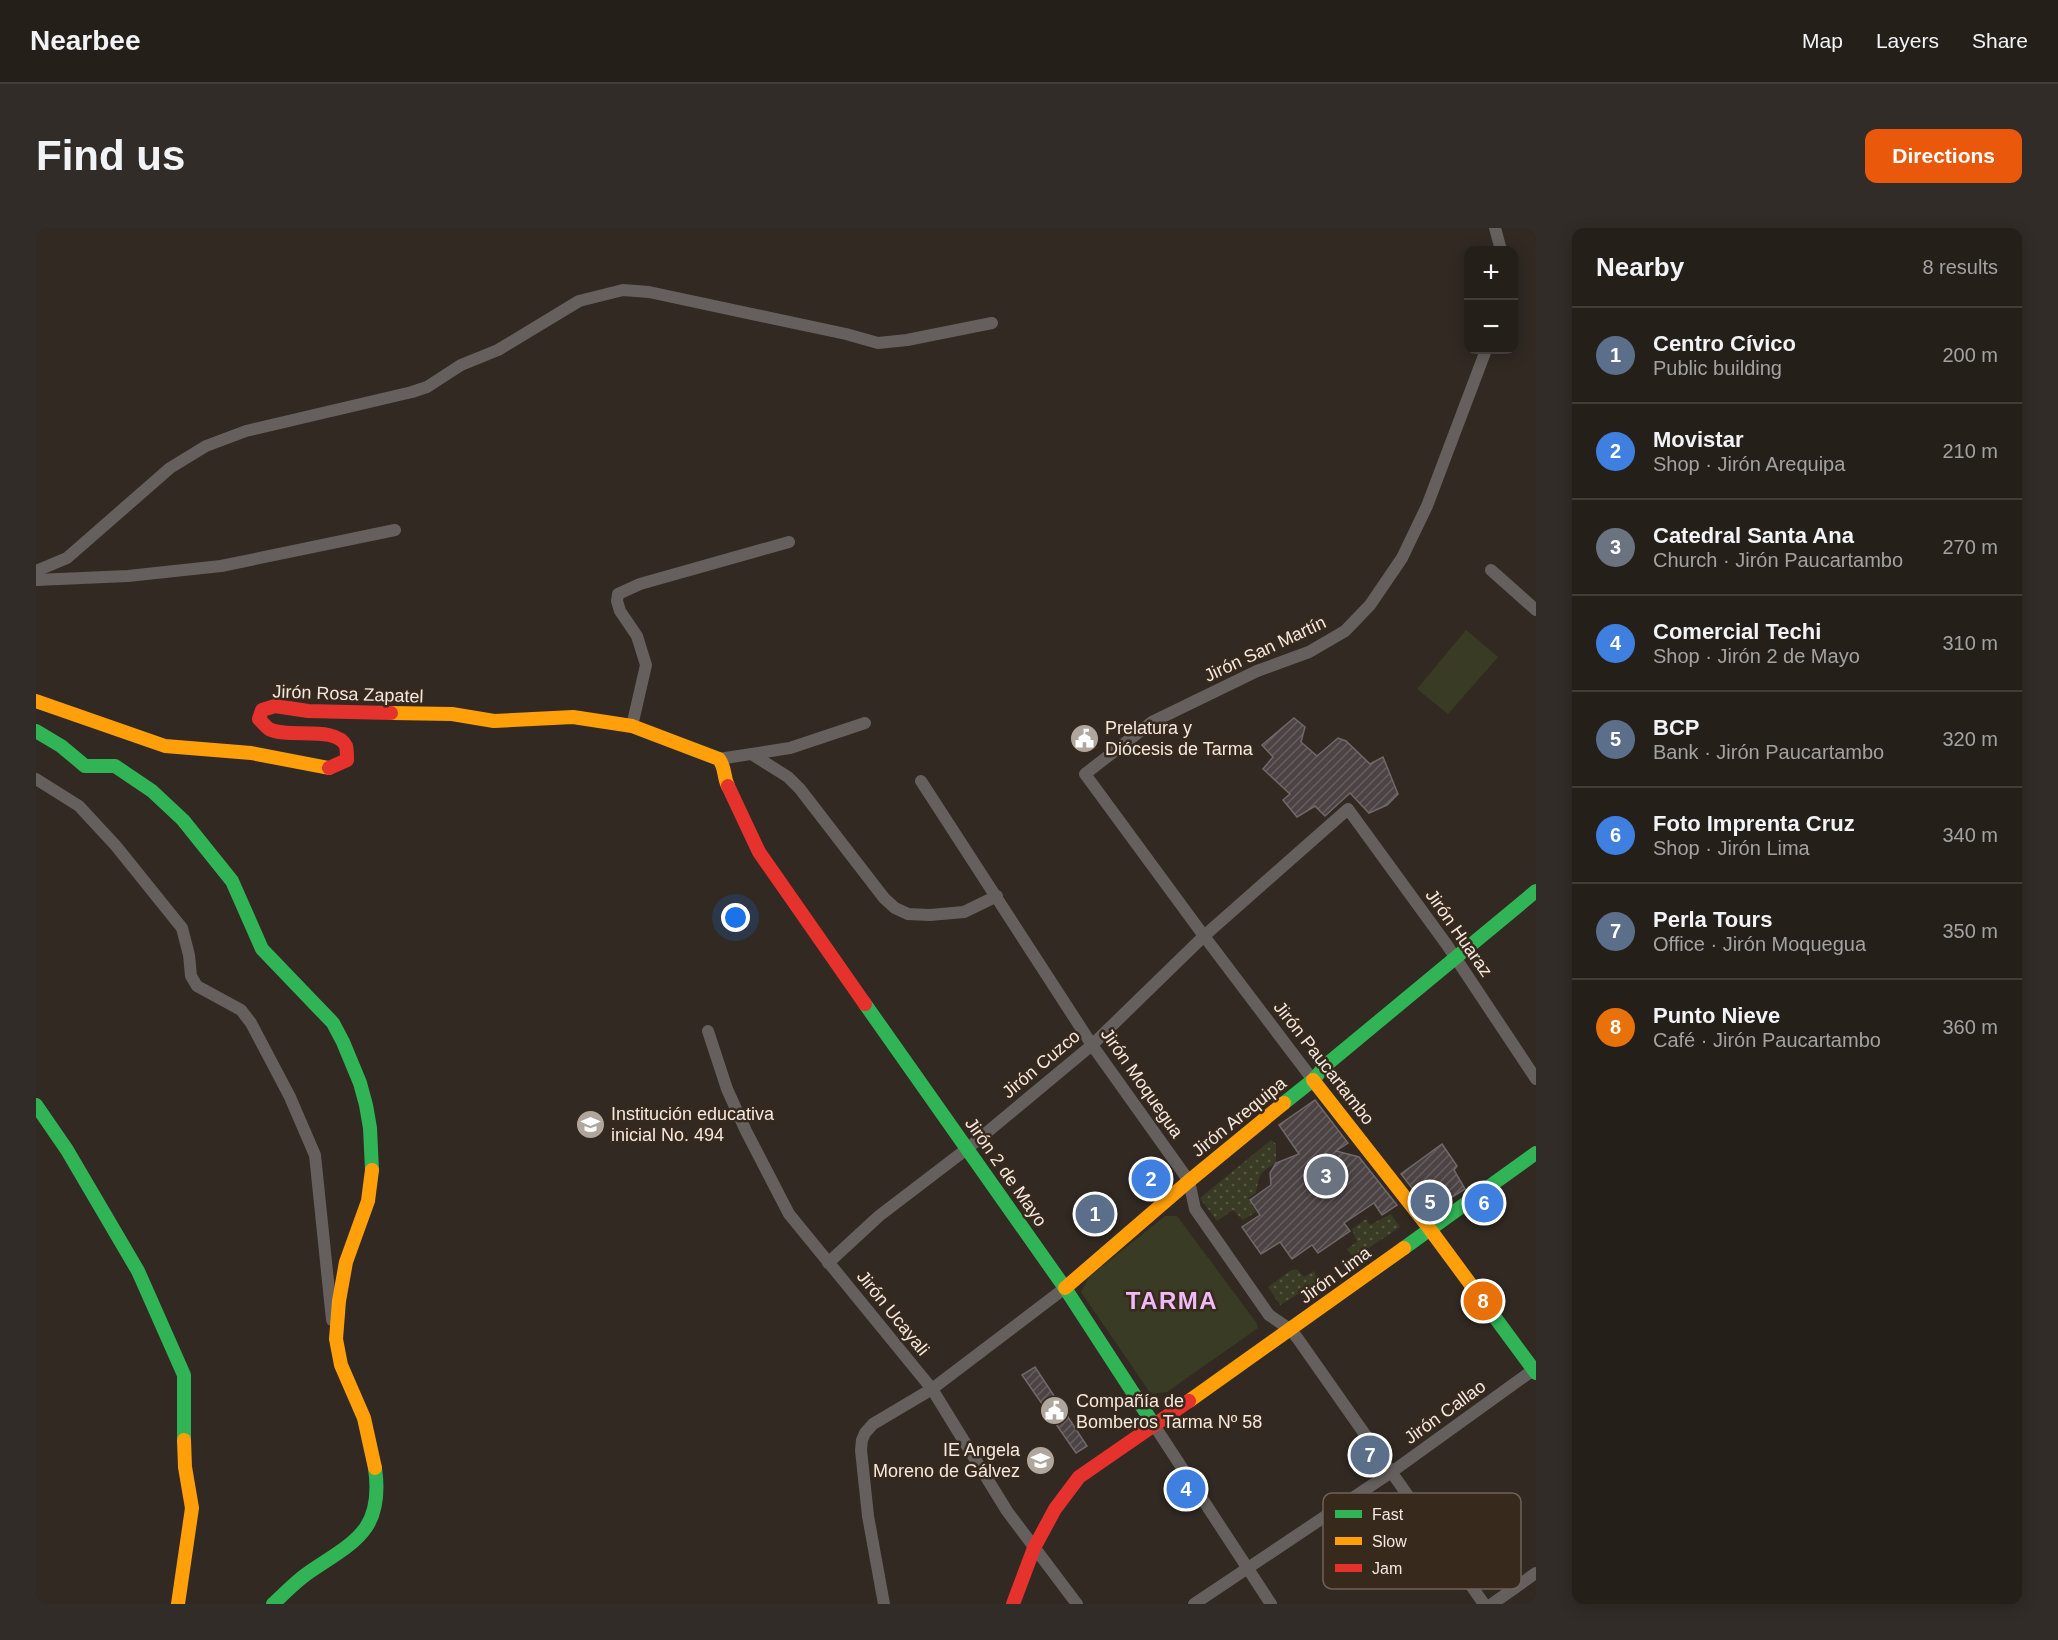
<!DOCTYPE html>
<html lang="en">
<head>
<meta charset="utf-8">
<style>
	:root { --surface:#251f1a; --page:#312c27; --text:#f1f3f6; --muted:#a3a2a2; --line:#423d39; --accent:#ea580c }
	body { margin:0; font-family:Helvetica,sans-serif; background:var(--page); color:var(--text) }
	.controls { position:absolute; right:18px; top:18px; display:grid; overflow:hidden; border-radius:12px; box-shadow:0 3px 15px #0003 }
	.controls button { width:54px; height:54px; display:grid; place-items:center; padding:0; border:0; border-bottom:2px solid var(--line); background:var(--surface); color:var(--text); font:30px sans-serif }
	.you { position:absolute; left:700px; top:690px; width:21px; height:21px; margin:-15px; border:4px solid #fff; border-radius:50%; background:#1a73e8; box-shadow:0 0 0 9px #1a73e833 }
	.badge { display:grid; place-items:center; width:39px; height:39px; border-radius:50%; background:var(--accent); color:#fff; font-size:20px; font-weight:700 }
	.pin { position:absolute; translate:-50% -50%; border:3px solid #fff; box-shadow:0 2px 6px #0006 }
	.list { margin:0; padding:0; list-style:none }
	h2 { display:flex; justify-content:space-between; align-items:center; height:78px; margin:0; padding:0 24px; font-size:26px }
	h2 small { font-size:20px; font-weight:400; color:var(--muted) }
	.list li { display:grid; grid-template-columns:39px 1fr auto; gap:18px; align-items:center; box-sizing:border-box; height:96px; padding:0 24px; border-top:2px solid var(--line) }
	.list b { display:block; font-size:22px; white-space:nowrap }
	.list p { margin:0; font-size:20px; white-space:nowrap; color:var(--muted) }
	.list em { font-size:20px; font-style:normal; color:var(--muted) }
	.map { position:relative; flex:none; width:1500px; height:1376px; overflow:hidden; border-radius:12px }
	header { display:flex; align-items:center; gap:36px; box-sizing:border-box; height:84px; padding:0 30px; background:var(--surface); border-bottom:2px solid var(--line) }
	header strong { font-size:28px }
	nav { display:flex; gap:33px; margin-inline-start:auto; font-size:21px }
	.intro { display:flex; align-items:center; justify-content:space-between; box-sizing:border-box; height:144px; padding:0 36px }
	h1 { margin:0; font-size:42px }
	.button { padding:15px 27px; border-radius:12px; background:var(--accent); color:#fff; font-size:21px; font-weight:700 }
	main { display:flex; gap:36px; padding:0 36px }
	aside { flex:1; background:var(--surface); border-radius:12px; box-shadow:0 3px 15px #0003 }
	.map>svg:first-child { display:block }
</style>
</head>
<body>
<header>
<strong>Nearbee</strong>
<nav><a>Map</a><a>Layers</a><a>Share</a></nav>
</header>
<div class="intro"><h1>Find us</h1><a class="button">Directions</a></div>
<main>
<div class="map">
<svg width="1500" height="1376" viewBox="0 0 1500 1376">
	<defs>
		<pattern id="grass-dots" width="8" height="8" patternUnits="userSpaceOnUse" patternTransform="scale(1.5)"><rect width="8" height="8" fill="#3a3b24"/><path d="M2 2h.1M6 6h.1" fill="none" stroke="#575744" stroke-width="1.8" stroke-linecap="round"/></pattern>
		<pattern id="building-hatch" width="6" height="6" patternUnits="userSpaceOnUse" patternTransform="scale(1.5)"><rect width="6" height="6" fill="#4c4345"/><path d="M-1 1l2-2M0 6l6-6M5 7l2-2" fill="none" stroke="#665e60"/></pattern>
	</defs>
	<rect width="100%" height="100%" fill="#312922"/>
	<!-- grass -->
	<g fill="url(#grass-dots)">
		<path d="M 1235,912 L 1240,916 L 1240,935 C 1222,946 1224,945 1220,965 L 1212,970 L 1220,984 L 1207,992 L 1197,982 L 1181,993 L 1164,970 Z"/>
		<polygon points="1355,986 1364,999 1318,1030 1311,1021 1321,1014 1316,1001 1330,991 1334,997"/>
		<polygon points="1261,1041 1268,1049 1278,1043 1283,1053 1244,1077 1232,1059 1254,1043"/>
	</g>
	<!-- green -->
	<g fill="#3a3b24">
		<polygon points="1430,402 1462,429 1412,486 1381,461"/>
		<polygon points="1129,988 1141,988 1220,1094 1222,1100 1131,1164 1115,1166 1045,1064 1053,1049"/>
	</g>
	<!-- building -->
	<g fill="url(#building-hatch)" stroke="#706969" stroke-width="1.5">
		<polygon points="1258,490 1269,499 1265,514 1281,528 1302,510 1310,513 1334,536 1347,529 1362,566 1351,577 1333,585 1314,565 1289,588 1279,578 1261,589 1247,572 1254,566 1227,541 1237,529 1226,517"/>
		<polygon points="1279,872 1312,915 1300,923 1323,929 1361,977 1346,987 1338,975 1308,995 1314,1003 1282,1025 1276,1017 1256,1031 1244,1014 1225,1026 1206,999 1224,987 1214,972 1235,957 1234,945 1240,935 1263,926 1243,897"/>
		<polygon points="1406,916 1421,938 1418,942 1429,961 1394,983 1365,946"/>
		<polygon points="999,1139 1051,1218 1040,1225 986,1147"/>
	</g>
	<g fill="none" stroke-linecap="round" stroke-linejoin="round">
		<!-- street -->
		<g stroke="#65605e" stroke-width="12">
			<polyline points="1459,0 1465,22"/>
			<polyline points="1455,342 1500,382"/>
			<polyline points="0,343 31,330 134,240 170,218 210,203 376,164 391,159 425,137 462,122 543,73 587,62 613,64 810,106 842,115 871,112 956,95"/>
			<polyline points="0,352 92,348 185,338 359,302"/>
			<polyline points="596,498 610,437 601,408 584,383 581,373 582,366 604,356 753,314"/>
			<polyline points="717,527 752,549 764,561 848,670 859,680 872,686 894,687 928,684 961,668"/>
			<polyline points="683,531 754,520 829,495"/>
			<polyline points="0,551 43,578 80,618 146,700 153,727 155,748 161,758 205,782 215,795 254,869 279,927 296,1092"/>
			<polyline points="885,553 1056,817 1153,953 1159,981 1233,1087 1255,1102 1262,1111 1448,1376"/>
			<polyline points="672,803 691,861 710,903 753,986 896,1161 971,1283 1041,1376"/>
			<polyline points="1277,852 1168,708 1049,546 1116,494 1221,443 1273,424 1309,403 1334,377 1366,330 1391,278 1450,122"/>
			<polyline points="792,1035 843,988 932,920 1056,817 1168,708 1312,581 1411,717 1500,851"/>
			<polyline points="1118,1197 1235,1376"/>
			<polyline points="848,1376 832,1288 825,1222 826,1212 829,1205 837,1196 896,1161 1029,1060"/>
			<polyline points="1158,1376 1357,1243 1500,1140"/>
			<polyline points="1456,1376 1500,1345"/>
		</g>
		<!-- fast -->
		<g stroke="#30b455" stroke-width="14">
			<polyline points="0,503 25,518 49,538 79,538 116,563 147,592 196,653 226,721 297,795 307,814 324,855 330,877 334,900 336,942"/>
			<polyline points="829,776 1029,1060 1118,1197"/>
			<polyline points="1248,875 1277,852 1290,837 1500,663"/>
			<polyline points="0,877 31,922 102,1043 148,1147 148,1212"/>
			<polyline points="1368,1020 1500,925"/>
			<polyline points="1455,1084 1500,1145"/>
			<path d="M 237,1376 C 249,1365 259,1354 272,1345 C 317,1314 348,1304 339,1240"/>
		</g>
		<!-- slow -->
		<g stroke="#ff9f0a" stroke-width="14">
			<polyline points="0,473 129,518 215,525 293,540"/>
			<path d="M 355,485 L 416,486 L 458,493 L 537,489 L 596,498 L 683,531 C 690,541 687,548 692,558"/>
			<polyline points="1277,852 1393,1000 1455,1084"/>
			<polyline points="336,942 332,973 310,1034 303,1073 300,1111 305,1137 328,1190 339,1240"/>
			<polyline points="1029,1060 1153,953 1248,875"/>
			<polyline points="1153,1173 1368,1020"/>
			<polyline points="142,1376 156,1280 149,1239 148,1212"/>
		</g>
		<!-- jam -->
		<g stroke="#e5322d" stroke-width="14">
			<path d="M 293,540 L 311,532 C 311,528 311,522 310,518 C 300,497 252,511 233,501 C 229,498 226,494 223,491 L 226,482 L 239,478 L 272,483 L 355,485"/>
			<polyline points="692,558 723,624 829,776"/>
			<polyline points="977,1376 998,1320 1019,1281 1043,1249 1153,1173"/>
		</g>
	</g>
	<!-- icons -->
	<defs>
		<symbol id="civic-disc" viewBox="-11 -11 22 22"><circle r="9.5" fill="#afa69e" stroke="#37291c"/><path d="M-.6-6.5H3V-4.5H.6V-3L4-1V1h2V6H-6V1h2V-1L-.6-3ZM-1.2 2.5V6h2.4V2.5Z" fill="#fff"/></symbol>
		<symbol id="school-disc" viewBox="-11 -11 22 22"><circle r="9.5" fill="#afa69e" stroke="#37291c"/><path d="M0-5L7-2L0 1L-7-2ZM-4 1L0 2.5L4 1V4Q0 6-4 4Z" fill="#fff"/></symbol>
	</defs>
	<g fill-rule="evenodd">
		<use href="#civic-disc" x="1032" y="494" width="33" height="33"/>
		<use href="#school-disc" x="538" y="880" width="33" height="33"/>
		<use href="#civic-disc" x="1002" y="1166" width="33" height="33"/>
		<use href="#school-disc" x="988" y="1216" width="33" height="33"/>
	</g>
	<g text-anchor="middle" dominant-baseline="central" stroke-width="5" stroke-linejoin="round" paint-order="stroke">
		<!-- street labels -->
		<g font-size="18" fill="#f3e9e1" stroke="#37291c">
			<text transform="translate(1229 421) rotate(-25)">Jirón San Martín</text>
			<text transform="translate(312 466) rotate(2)">Jirón Rosa Zapatel</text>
			<text transform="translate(1423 705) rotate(55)">Jirón Huaraz</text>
			<text transform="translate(1288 835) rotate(52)">Jirón Paucartambo</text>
			<text transform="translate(1005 836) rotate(-40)">Jirón Cuzco</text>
			<text transform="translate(1106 855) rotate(55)">Jirón Moquegua</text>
			<text transform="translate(1203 889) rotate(-39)">Jirón Arequipa</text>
			<text transform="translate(970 944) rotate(55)">Jirón 2 de Mayo</text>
			<text transform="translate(1299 1047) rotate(-36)">Jirón Lima</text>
			<text transform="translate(857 1085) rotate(51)">Jirón Ucayali</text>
			<text transform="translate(1409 1184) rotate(-36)">Jirón Callao</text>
		</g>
		<!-- poi labels -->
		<g font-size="18" fill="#f3e9e1" stroke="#37291c" text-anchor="start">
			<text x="1069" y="500">Prelatura y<tspan x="1069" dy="21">Diócesis de Tarma</tspan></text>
			<text x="575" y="886">Institución educativa<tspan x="575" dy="21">inicial No. 494</tspan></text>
			<text x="1040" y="1173">Compañía de<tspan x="1040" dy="21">Bomberos Tarma Nº 58</tspan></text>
			<text x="984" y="1222" text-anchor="end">IE Angela<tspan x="984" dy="21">Moreno de Gálvez</tspan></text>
		</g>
		<!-- district labels -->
		<g font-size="24" font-weight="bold" letter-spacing="1.5" fill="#efbaf7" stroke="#37291c">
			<text x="1136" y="1072">TARMA</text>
		</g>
	</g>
	<!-- legend -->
	<rect x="1287" y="1265" width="198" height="96" rx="9" fill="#37291c" stroke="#6f6357" stroke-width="1.5"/>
	<rect x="1299" y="1282" width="27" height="8" fill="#30b455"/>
	<rect x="1299" y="1309" width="27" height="8" fill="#ff9f0a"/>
	<rect x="1299" y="1336" width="27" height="8" fill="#e5322d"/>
	<g font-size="16" fill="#f3e9e1">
		<text x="1336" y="1292">Fast</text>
		<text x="1336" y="1319">Slow</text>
		<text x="1336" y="1346">Jam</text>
	</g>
</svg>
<div class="controls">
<button>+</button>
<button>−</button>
</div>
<div class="you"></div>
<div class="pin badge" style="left:1059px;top:986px;background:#5c6f8a">1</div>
<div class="pin badge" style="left:1115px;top:951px;background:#3f7fe0">2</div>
<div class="pin badge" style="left:1290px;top:948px;background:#6b7280">3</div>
<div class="pin badge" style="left:1150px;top:1261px;background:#3f7fe0">4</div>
<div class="pin badge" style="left:1394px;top:974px;background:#5c6f8a">5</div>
<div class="pin badge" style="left:1448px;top:975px;background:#3f7fe0">6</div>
<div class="pin badge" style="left:1334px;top:1227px;background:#5c6f8a">7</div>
<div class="pin badge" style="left:1447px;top:1073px;background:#e8710a">8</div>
</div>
<aside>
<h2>Nearby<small>8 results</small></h2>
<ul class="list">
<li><span class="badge" style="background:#5c6f8a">1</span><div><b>Centro Cívico</b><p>Public building</p></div><em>200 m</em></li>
<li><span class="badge" style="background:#3f7fe0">2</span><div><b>Movistar</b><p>Shop · Jirón Arequipa</p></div><em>210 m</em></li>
<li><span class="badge" style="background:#6b7280">3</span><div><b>Catedral Santa Ana</b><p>Church · Jirón Paucartambo</p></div><em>270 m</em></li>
<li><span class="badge" style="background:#3f7fe0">4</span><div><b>Comercial Techi</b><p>Shop · Jirón 2 de Mayo</p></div><em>310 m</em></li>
<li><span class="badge" style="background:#5c6f8a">5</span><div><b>BCP</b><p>Bank · Jirón Paucartambo</p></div><em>320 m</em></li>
<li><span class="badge" style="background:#3f7fe0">6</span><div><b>Foto Imprenta Cruz</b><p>Shop · Jirón Lima</p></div><em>340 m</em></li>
<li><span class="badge" style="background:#5c6f8a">7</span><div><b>Perla Tours</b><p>Office · Jirón Moquegua</p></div><em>350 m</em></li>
<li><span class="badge" style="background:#e8710a">8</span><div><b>Punto Nieve</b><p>Café · Jirón Paucartambo</p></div><em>360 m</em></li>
</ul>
</aside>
</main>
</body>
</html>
